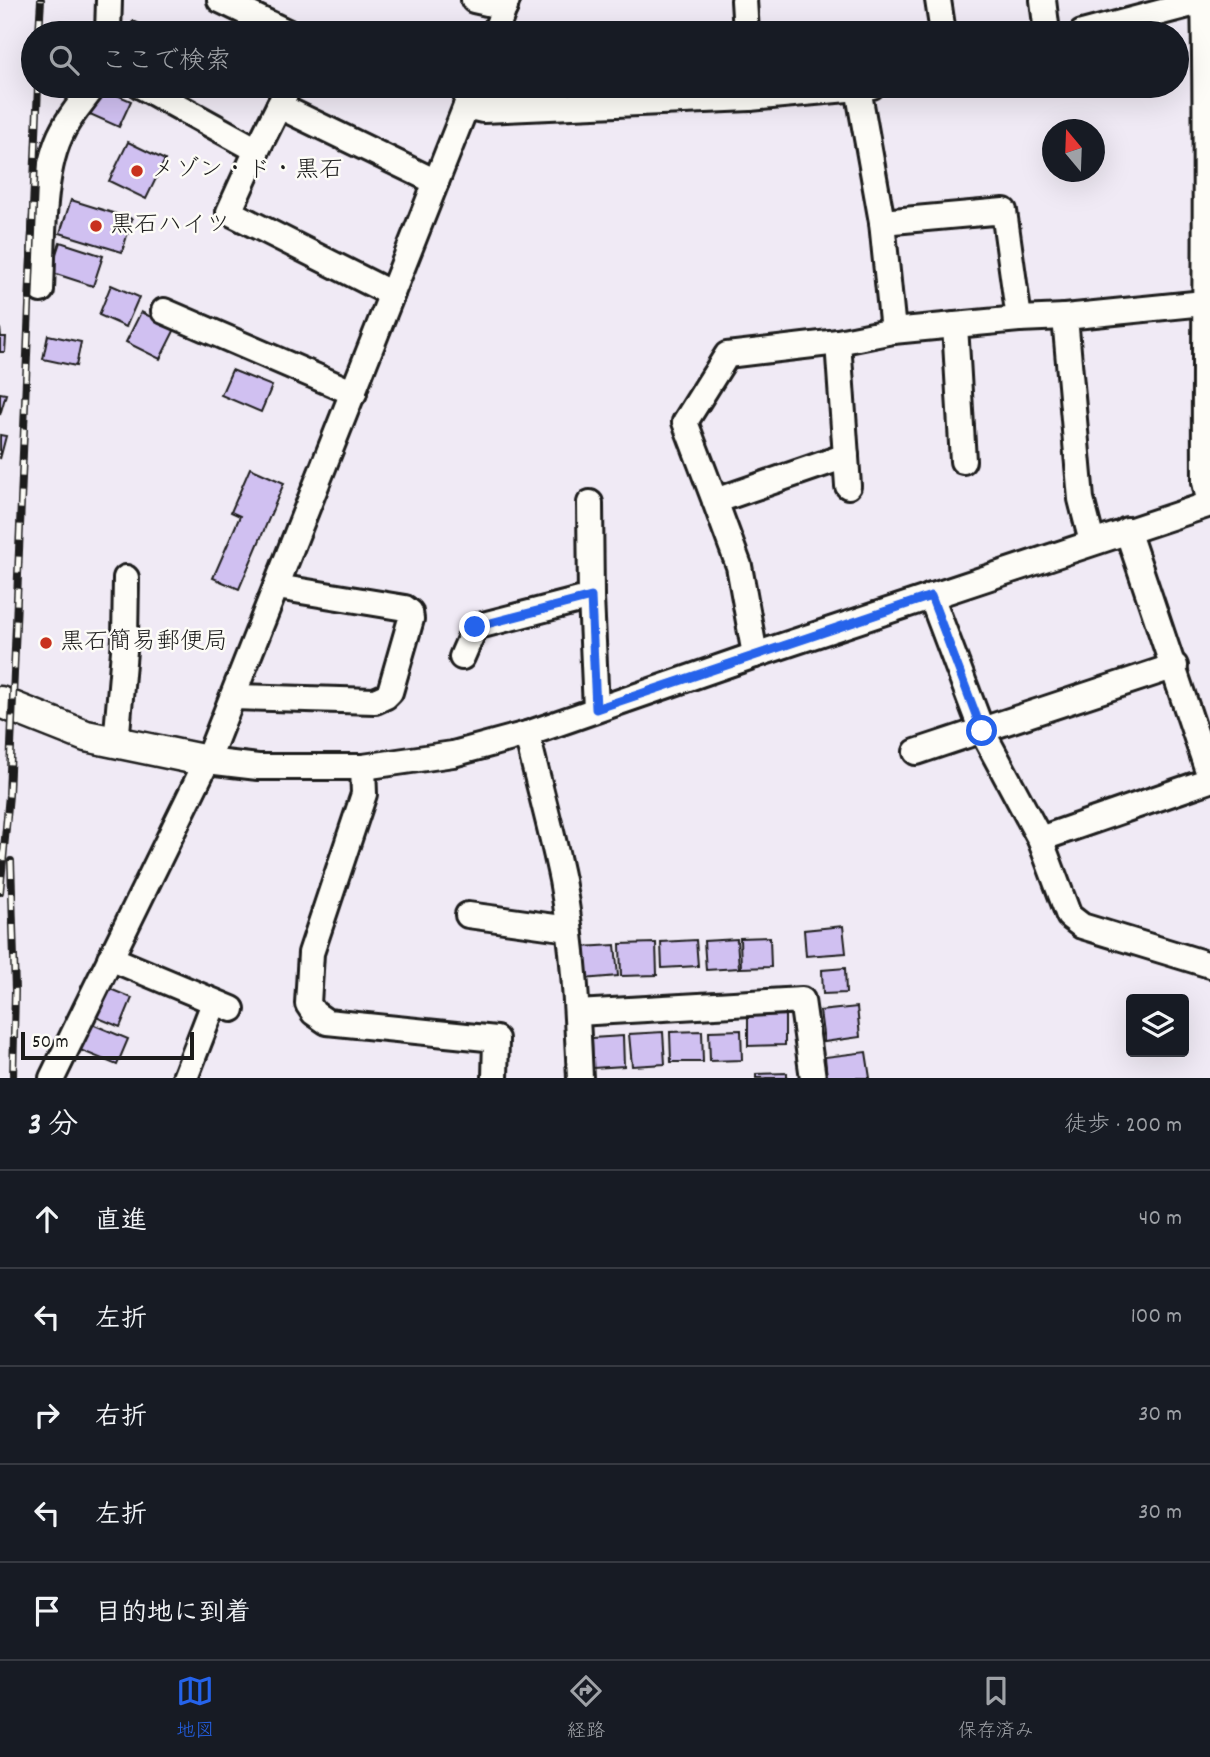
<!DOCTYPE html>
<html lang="ja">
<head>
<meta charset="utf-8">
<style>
	:root { --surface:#171b24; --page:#20242c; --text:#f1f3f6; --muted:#9ea1a6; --line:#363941; --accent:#2563eb }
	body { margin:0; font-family:Dekko,"Klee One",sans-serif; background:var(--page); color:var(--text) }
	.controls { position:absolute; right:21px; bottom:21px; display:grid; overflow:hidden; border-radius:7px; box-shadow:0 7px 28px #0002 }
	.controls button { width:63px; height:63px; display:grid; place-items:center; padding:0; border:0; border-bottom:2px solid var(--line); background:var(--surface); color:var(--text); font:35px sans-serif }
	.compass { position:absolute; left:1042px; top:119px; width:63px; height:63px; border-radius:50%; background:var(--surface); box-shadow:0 7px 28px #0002; rotate:341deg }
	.scale { position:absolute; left:21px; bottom:18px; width:173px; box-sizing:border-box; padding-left:7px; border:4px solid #1c1c1c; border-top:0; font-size:19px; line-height:24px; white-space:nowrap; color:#1c1c1c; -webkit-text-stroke:5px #fdfcf7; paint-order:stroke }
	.stop { position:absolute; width:21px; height:21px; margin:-16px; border:5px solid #2563eb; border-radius:50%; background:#fff }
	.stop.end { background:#2563eb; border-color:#fff; box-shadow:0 2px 7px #0008 }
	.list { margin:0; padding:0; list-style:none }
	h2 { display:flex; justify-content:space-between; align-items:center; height:91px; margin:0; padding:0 28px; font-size:30px }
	h2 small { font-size:23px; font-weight:400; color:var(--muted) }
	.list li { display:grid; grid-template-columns:46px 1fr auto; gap:21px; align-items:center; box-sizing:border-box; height:98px; padding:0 28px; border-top:2px solid var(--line) }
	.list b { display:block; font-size:26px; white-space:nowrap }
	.list em { font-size:23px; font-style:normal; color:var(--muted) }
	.icon { flex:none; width:38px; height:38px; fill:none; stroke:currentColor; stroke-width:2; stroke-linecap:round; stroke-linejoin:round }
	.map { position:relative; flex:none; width:1210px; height:1078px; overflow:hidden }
	.search { position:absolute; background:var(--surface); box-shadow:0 7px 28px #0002; left:21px; right:21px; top:21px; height:77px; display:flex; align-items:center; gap:18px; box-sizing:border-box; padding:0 24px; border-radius:38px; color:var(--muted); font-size:26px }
	.sheet { height:581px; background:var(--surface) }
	nav { display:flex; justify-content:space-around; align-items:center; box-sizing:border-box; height:98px; border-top:2px solid var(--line); background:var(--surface); font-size:19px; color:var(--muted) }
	nav a { display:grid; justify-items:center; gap:4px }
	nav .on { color:var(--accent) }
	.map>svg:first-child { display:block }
</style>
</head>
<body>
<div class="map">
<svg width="1210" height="1078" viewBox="0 0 1210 1078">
	<rect width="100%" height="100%" fill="#f0eaf5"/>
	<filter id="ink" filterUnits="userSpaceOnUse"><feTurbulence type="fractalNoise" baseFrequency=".0143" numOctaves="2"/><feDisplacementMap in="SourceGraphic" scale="14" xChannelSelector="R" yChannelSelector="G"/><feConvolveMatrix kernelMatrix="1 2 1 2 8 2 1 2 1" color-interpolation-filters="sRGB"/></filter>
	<g filter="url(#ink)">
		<!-- building -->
		<g fill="#d0c0f1" stroke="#1c1c1c" stroke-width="2">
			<polygon points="133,21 160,33 127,33"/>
			<polygon points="101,88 131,101 119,127 90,114"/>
			<polygon points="128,142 165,160 146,199 109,181"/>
			<polygon points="71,200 132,219 122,252 60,233"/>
			<polygon points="60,242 103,256 93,286 50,272"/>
			<polygon points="111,285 139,297 126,327 99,315"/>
			<polygon points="141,312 175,329 160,359 126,342"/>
			<polygon points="0,328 1,337 6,337 5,352 0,352"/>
			<polygon points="48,335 81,342 76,366 43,359"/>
			<polygon points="232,370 272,386 261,412 221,395"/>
			<polygon points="0,393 6,394 0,415"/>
			<polygon points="0,435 6,436 0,459"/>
			<polygon points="250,468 284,483 239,589 213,578 240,516 231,512"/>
			<polygon points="843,926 846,953 806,956 804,930"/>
			<polygon points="770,937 771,967 741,968 740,938"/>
			<polygon points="737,939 739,968 706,970 704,941"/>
			<polygon points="696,940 698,966 662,968 661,942"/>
			<polygon points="656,943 657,975 621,976 620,944"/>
			<polygon points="615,945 618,976 583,979 581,947"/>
			<polygon points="845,968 846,993 823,994 822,970"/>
			<polygon points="103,986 132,998 120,1027 91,1015"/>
			<polygon points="857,1007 860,1037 824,1042 820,1011"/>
			<polygon points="785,1015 785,1045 748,1046 748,1016"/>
			<polygon points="92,1024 128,1039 117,1065 80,1050"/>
			<polygon points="741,1030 742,1060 710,1061 709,1031"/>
			<polygon points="702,1031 703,1062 671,1062 670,1032"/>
			<polygon points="663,1032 665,1064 632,1066 629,1034"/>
			<polygon points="623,1036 624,1066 593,1068 592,1038"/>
			<polygon points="866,1052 870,1078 827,1078 825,1057"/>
			<polygon points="787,1073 787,1078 756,1078 756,1074"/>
		</g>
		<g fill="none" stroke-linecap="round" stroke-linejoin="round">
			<defs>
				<g id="minor">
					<polyline points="220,0 289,33"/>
					<polyline points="474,0 505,7"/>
					<polyline points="744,0 746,33"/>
					<polyline points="938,0 943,33"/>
					<polyline points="1043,0 1047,33"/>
					<path d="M 1204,0 C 1208,161 1204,321 1205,482 L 1210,504"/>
					<polyline points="108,33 109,0"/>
					<polyline points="495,33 507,0"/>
					<polyline points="1082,33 1204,1"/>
					<polyline points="141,86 257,150 289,86"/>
					<polyline points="749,86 750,98 858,88"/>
					<polyline points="872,86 858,88 882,222 1004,211 1019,319 1065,317"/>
					<polyline points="279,106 436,182"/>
					<polyline points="466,106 483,110 750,98"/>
					<polyline points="257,150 229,212 392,294"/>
					<polyline points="882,222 893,331 955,325"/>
					<path d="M 41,290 C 43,244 41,170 63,130 C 71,114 84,100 94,86"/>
					<polyline points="164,311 354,393"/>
					<polyline points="838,342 727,355 685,422 715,501 846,456"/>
					<polyline points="963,461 955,325 1019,319"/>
					<polyline points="848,486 838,342 893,331"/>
					<polyline points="715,501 739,566 755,655"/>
					<polyline points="590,503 591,597 596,709"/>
					<polyline points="1127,530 1210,777"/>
					<polyline points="1092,542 1081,499 1065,317 1204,303"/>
					<polyline points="931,596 982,731 1040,839 1069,916 1082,926 1210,965"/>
					<polyline points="462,657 475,627 591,597"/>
					<polyline points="233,697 375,701 386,696 390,692 411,619 410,612 405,608 277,587"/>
					<path d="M 527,734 C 538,782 552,831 562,880 C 574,945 577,1012 580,1078"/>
					<polyline points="116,744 125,639 126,578"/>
					<polyline points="916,752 1175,666"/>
					<polyline points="207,761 258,767 363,767 453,754 527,734 755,655 1210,504"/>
					<polyline points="363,767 364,794 311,953 308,1004 314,1013 327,1022 496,1039 495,1078"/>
					<polyline points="1040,839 1210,780"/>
					<polyline points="468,915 569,929"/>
					<polyline points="110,958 232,1009"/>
					<polyline points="577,1013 802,1000 813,1078"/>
					<polyline points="52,1078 207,761 474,86"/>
					<polyline points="185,1078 214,1003"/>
				</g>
				<polyline id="tertiary" points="0,702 86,736 207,761"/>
			</defs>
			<!-- minor casing -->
			<use href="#minor" stroke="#1c1c1c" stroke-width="30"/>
			<!-- tertiary casing -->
			<use href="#tertiary" stroke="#1c1c1c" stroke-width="35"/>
			<!-- minor -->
			<use href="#minor" stroke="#fdfcf7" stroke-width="24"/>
			<!-- tertiary -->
			<use href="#tertiary" stroke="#fdfcf7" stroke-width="30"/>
			<defs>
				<g id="rail">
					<polyline points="39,33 41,0"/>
					<polyline points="11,861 15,991 13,1078"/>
					<polyline points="0,892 9,795 38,86"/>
				</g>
			</defs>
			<!-- rail casing -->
			<use href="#rail" stroke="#1c1c1c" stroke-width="8"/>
			<!-- rail -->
			<use href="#rail" stroke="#fdfcf7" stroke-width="5" stroke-dasharray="16" stroke-linecap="butt"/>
		</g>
	</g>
	<g fill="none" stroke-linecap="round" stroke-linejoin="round" filter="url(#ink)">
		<!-- route -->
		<polyline stroke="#2563eb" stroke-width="9" points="475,627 591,597 596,709 931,596 982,731"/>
	</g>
	<!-- markers -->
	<g fill="#c8321e" stroke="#fdfcf7" stroke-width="2.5">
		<circle cx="137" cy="171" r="7"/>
		<circle cx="96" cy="226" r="7"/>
		<circle cx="46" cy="643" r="7"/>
	</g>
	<g text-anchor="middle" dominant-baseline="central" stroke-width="5" stroke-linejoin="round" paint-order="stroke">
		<!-- poi labels -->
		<g font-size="24" fill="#1c1c1c" stroke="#fdfcf7" text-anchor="start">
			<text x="151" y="171">メゾン・ド・黒石</text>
			<text x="110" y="226">黒石ハイツ</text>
			<text x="60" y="643">黒石簡易郵便局</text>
		</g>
	</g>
</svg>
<div class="controls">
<button><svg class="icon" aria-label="layers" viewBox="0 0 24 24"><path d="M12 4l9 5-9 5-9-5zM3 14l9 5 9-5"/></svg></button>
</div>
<svg class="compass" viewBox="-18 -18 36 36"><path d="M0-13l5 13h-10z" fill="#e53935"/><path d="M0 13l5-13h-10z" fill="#9ea1a6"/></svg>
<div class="scale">50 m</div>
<div class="stop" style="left:982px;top:731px"></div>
<div class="stop end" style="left:475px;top:627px"></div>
<div class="search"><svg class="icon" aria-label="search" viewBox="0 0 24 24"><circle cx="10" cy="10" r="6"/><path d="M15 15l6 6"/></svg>ここで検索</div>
</div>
<section class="sheet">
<h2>3 分<small>徒歩 · 200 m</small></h2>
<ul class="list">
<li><svg class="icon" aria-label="ahead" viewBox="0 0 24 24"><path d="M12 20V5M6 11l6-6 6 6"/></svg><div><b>直進</b></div><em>40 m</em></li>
<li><svg class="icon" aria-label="left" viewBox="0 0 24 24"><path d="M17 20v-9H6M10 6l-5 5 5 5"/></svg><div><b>左折</b></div><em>100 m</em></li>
<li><svg class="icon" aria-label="right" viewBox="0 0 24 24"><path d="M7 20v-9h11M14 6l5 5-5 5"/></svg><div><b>右折</b></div><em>30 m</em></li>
<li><svg class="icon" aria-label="left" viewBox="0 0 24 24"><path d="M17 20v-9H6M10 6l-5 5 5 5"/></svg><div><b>左折</b></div><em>30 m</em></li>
<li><svg class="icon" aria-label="arrive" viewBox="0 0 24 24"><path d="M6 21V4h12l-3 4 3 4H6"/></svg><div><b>目的地に到着</b></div></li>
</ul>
</section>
<nav>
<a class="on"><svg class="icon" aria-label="map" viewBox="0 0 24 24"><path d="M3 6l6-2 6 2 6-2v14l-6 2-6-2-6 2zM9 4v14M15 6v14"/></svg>地図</a>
<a><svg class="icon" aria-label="directions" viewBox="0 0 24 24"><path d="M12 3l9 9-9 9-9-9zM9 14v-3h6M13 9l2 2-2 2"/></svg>経路</a>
<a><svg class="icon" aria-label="saved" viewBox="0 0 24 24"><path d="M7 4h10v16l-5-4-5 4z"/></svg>保存済み</a>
</nav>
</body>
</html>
